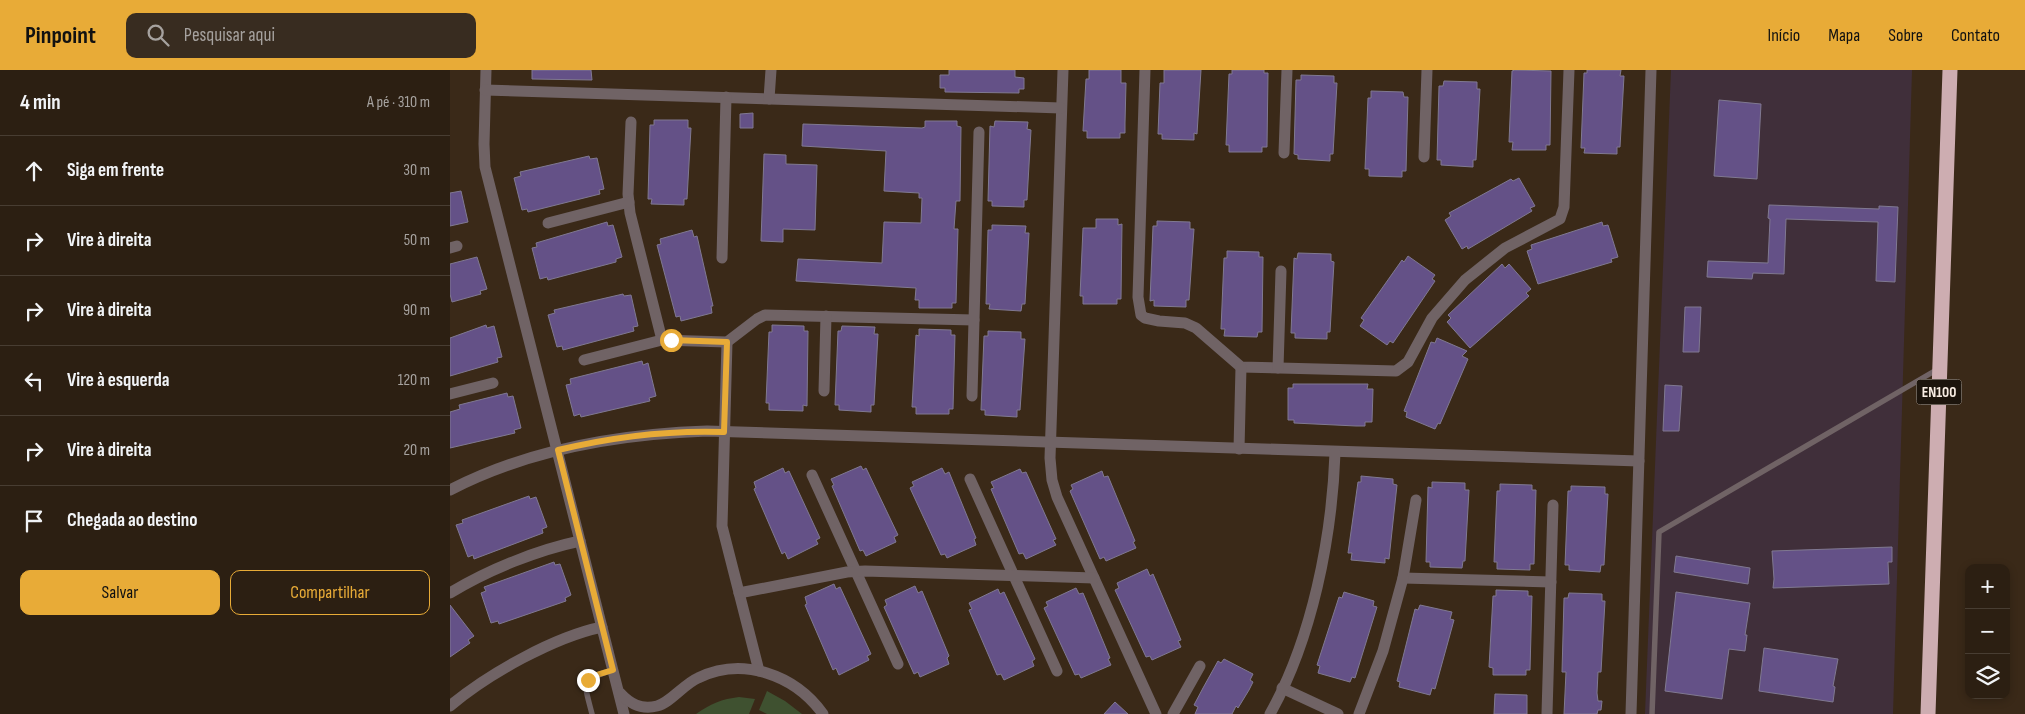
<!DOCTYPE html>
<html lang="pt">
<head>
<meta charset="utf-8">
<style>
	:root { --surface:#2c1f12; --page:#382c20; --text:#f1f3f6; --muted:#a6a29f; --line:#483d32; --accent:#e8ab37 }
	body { margin:0; font-family:"Sofia Sans Condensed",sans-serif; background:var(--page); color:var(--text) }
	.controls { position:absolute; right:15px; bottom:15px; display:grid; overflow:hidden; border-radius:10px; box-shadow:0 2px 8px #0003 }
	.controls button { width:45px; height:45px; display:grid; place-items:center; padding:0; border:0; border-bottom:1px solid var(--line); background:var(--surface); color:var(--text); font:25px sans-serif }
	.stop { position:absolute; width:15px; height:15px; margin:-11px; border:4px solid #e8ab37; border-radius:50%; background:#fff }
	.stop.end { background:#e8ab37; border-color:#fff; box-shadow:0 1px 5px #0008 }
	.list { margin:0; padding:0; list-style:none }
	h2 { display:flex; justify-content:space-between; align-items:center; height:65px; margin:0; padding:0 20px; font-size:21px }
	h2 small { font-size:16px; font-weight:400; color:var(--muted) }
	.list li { display:grid; grid-template-columns:32px 1fr auto; gap:15px; align-items:center; box-sizing:border-box; height:70px; padding:0 20px; border-top:1px solid var(--line) }
	.list b { display:block; font-size:19px; white-space:nowrap }
	.list em { font-size:16px; font-style:normal; color:var(--muted) }
	.actions { display:flex; gap:10px; padding:15px 20px }
	.actions a { flex:1; padding:11px 0; border:1px solid var(--accent); border-radius:10px; text-align:center; font-size:18px; color:var(--accent) }
	.actions .main { background:var(--accent); color:#111 }
	.icon { flex:none; width:28px; height:28px; fill:none; stroke:currentColor; stroke-width:2; stroke-linecap:round; stroke-linejoin:round }
	.map { position:relative; flex:none; width:1575px; height:644px; overflow:hidden }
	header { display:flex; align-items:center; gap:30px; box-sizing:border-box; height:70px; padding:0 25px; background:var(--accent); color:#111 }
	header strong { font-size:24px }
	nav { display:flex; gap:28px; margin-inline-start:auto; font-size:18px }
	.search { width:350px; height:45px; background:var(--page); display:flex; align-items:center; gap:12px; box-sizing:border-box; padding:0 18px; border-radius:10px; color:var(--muted); font-size:19px }
	main { display:flex }
	aside { flex:1; background:var(--surface) }
	.map>svg:first-child { display:block }
</style>
</head>
<body>
<header>
<strong>Pinpoint</strong>
<div class="search"><svg class="icon" aria-label="search" viewBox="0 0 24 24"><circle cx="10" cy="10" r="6"/><path d="M15 15l6 6"/></svg>Pesquisar aqui</div>
<nav><a>Início</a><a>Mapa</a><a>Sobre</a><a>Contato</a></nav>
</header>
<main>
<aside>
<h2>4 min<small>A pé · 310 m</small></h2>
<ul class="list">
<li><svg class="icon" aria-label="ahead" viewBox="0 0 24 24"><path d="M12 20V5M6 11l6-6 6 6"/></svg><div><b>Siga em frente</b></div><em>30 m</em></li>
<li><svg class="icon" aria-label="right" viewBox="0 0 24 24"><path d="M7 20v-9h11M14 6l5 5-5 5"/></svg><div><b>Vire à direita</b></div><em>50 m</em></li>
<li><svg class="icon" aria-label="right" viewBox="0 0 24 24"><path d="M7 20v-9h11M14 6l5 5-5 5"/></svg><div><b>Vire à direita</b></div><em>90 m</em></li>
<li><svg class="icon" aria-label="left" viewBox="0 0 24 24"><path d="M17 20v-9H6M10 6l-5 5 5 5"/></svg><div><b>Vire à esquerda</b></div><em>120 m</em></li>
<li><svg class="icon" aria-label="right" viewBox="0 0 24 24"><path d="M7 20v-9h11M14 6l5 5-5 5"/></svg><div><b>Vire à direita</b></div><em>20 m</em></li>
<li><svg class="icon" aria-label="arrive" viewBox="0 0 24 24"><path d="M6 21V4h12l-3 4 3 4H6"/></svg><div><b>Chegada ao destino</b></div></li>
</ul>
<div class="actions"><a class="main">Salvar</a><a>Compartilhar</a></div>
</aside>
<div class="map">
<svg width="1575" height="644" viewBox="0 0 1575 644">
	<rect width="100%" height="100%" fill="#3a2918"/>
	<!-- commercial -->
	<polygon fill="#402f3a" points="1221,0 1462,0 1443,644 1195,644"/>
	<!-- green -->
	<g fill="#3f5130">
		<polygon points="317,621 335,631 352,644 317,644 309,640"/>
		<path d="M 289,627 L 305,629 L 299,644 L 246,644 C 260,634 272,629 289,627 Z"/>
	</g>
	<!-- building -->
	<g fill="#645187" stroke="#807991">
		<polygon points="82,0 141,0 142,10 82,9"/>
		<polygon points="499,0 565,0 565,7 574,8 574,19 569,19 569,23 495,22 495,18 490,18 490,5 499,5"/>
		<polygon points="639,0 671,0 671,13 676,13 675,53 675,63 670,63 670,68 637,68 637,61 633,61 636,9 639,9"/>
		<polygon points="714,0 751,0 747,64 744,63 744,70 712,69 712,64 708,64 710,13 714,13"/>
		<polygon points="782,0 814,0 814,3 818,3 817,77 812,77 812,82 779,82 779,75 776,75 779,4 782,4"/>
		<polygon points="1065,0 1101,1 1100,75 1096,75 1096,80 1062,80 1063,72 1059,72 1062,1"/>
		<polygon points="1137,0 1171,0 1170,6 1174,6 1170,77 1167,77 1167,84 1134,83 1135,78 1131,78 1134,3 1137,3"/>
		<polygon points="851,5 884,6 884,13 887,13 883,84 880,84 880,91 848,89 848,85 844,84 846,10 851,10"/>
		<polygon points="994,11 1027,12 1027,19 1030,19 1026,90 1023,90 1023,97 991,95 991,90 987,90 989,16 993,16"/>
		<polygon points="921,21 953,22 954,27 958,27 956,101 952,101 952,107 919,106 919,99 915,99 918,28 921,28"/>
		<polygon points="1269,30 1311,34 1307,109 1264,106"/>
		<polygon points="303,43 303,58 290,58 290,44"/>
		<polygon points="204,50 238,50 238,58 241,58 237,129 234,129 234,135 201,134 202,129 198,129 200,55 204,55"/>
		<polygon points="475,51 507,51 507,56 511,57 510,131 506,131 504,159 508,159 506,233 502,233 502,238 469,238 469,230 465,230 466,218 346,211 348,189 432,193 434,152 471,153 472,128 469,128 469,123 434,121 436,81 352,76 353,54 472,58 475,57"/>
		<polygon points="545,51 578,52 577,59 581,60 577,130 574,130 574,137 542,136 542,131 538,131 540,56 544,57"/>
		<polygon points="314,84 336,85 336,94 367,95 365,160 333,159 333,172 311,171"/>
		<polygon points="139,86 140,89 147,88 154,119 149,120 150,124 78,142 77,139 72,140 64,108 71,106 70,102"/>
		<polygon points="1069,108 1085,136 1080,138 1082,141 1018,179 1017,176 1012,179 995,150 1001,146 999,143 1061,109 1063,111"/>
		<polygon points="11,121 18,152 0,156 0,123"/>
		<polygon points="1319,135 1429,139 1429,136 1448,137 1445,212 1426,211 1428,152 1336,149 1334,204 1303,203 1302,209 1257,207 1258,191 1318,193 1320,149 1318,148"/>
		<polygon points="646,149 668,149 668,155 672,154 671,229 667,229 667,234 633,234 633,226 630,226 633,158 646,158"/>
		<polygon points="707,151 740,152 740,159 744,159 739,230 736,230 736,237 704,236 704,230 700,231 703,156 707,156"/>
		<polygon points="157,152 158,156 163,155 172,187 166,189 166,192 98,210 97,207 90,209 82,178 87,177 86,173"/>
		<polygon points="1152,152 1153,156 1158,155 1168,187 1161,189 1162,192 1088,214 1077,181 1082,179 1081,175"/>
		<polygon points="542,155 576,156 575,163 579,163 575,234 572,234 571,241 539,239 540,234 536,234 538,160 542,160"/>
		<polygon points="242,160 244,167 247,166 263,236 261,236 262,243 231,251 230,246 226,247 207,175 211,174 210,169"/>
		<polygon points="777,181 809,182 809,187 813,187 812,262 808,262 807,267 774,266 775,259 771,259 774,188 777,188"/>
		<polygon points="848,183 881,184 881,191 884,192 880,262 877,262 877,269 845,268 845,263 841,263 844,188 847,189"/>
		<polygon points="958,186 985,205 982,209 985,211 943,273 940,271 937,275 910,256 914,250 911,248 952,190 954,192"/>
		<polygon points="27,187 37,219 30,221 31,224 2,232 0,224 0,194"/>
		<polygon points="1052,194 1055,198 1059,194 1081,219 1076,223 1079,226 1020,278 997,252 1001,248 998,245"/>
		<polygon points="173,224 174,226 181,225 188,256 183,257 184,261 113,280 112,276 107,277 98,245 105,243 104,240"/>
		<polygon points="1235,237 1251,237 1249,282 1233,282"/>
		<polygon points="36,255 37,258 44,256 52,287 47,288 48,292 0,306 0,268"/>
		<polygon points="322,255 354,256 354,261 358,261 357,336 353,335 353,341 319,340 319,333 316,333 319,262 322,262"/>
		<polygon points="392,256 425,257 424,264 428,264 424,335 421,335 421,342 389,340 389,335 385,335 388,261 391,261"/>
		<polygon points="469,259 501,260 501,265 505,265 503,339 499,339 499,344 466,344 466,337 462,337 466,265 469,266"/>
		<polygon points="538,261 571,262 571,269 575,269 570,340 567,340 567,347 535,345 535,340 531,340 534,266 538,266"/>
		<polygon points="987,268 1017,281 1012,286 1018,289 990,354 988,353 985,359 956,347 957,342 954,341 981,272 985,273"/>
		<polygon points="192,291 193,295 198,293 206,326 199,328 200,331 131,347 130,344 124,346 116,315 121,314 120,309"/>
		<polygon points="843,314 918,314 917,319 923,319 922,352 915,352 915,356 906,356 844,353 844,350 838,350 838,318 843,318"/>
		<polygon points="1215,315 1232,316 1229,361 1213,361"/>
		<polygon points="57,323 58,327 63,326 71,358 64,360 65,363 0,378 0,342 10,339 9,335"/>
		<polygon points="411,396 413,400 416,398 448,465 444,467 446,472 416,486 413,480 410,481 382,416 384,415 381,409"/>
		<polygon points="333,398 335,403 339,401 370,468 366,470 368,474 338,489 335,482 332,484 304,419 306,418 304,412"/>
		<polygon points="492,398 495,404 499,402 526,468 524,469 526,475 497,488 495,484 491,485 460,418 464,416 462,412"/>
		<polygon points="570,399 572,403 576,402 606,469 603,470 606,475 576,489 573,483 569,484 541,419 544,418 541,412"/>
		<polygon points="652,401 654,407 658,406 685,471 683,472 686,478 656,491 654,487 650,489 620,421 623,419 621,415"/>
		<polygon points="911,406 943,409 943,414 947,415 939,489 935,488 935,493 901,490 902,483 898,483 908,412 911,412"/>
		<polygon points="982,412 1015,413 1015,420 1019,420 1015,491 1013,491 1012,498 980,497 980,492 976,492 978,417 982,418"/>
		<polygon points="1050,414 1082,415 1082,420 1086,420 1084,494 1080,494 1080,500 1047,499 1047,492 1044,492 1047,421 1050,421"/>
		<polygon points="1121,416 1155,417 1155,424 1158,424 1154,495 1151,495 1150,502 1119,500 1119,495 1115,495 1118,421 1121,421"/>
		<polygon points="79,426 80,429 86,427 97,457 92,459 93,463 24,489 23,485 18,487 6,455 13,453 12,450"/>
		<polygon points="1442,477 1442,492 1438,492 1439,514 1323,518 1324,509 1322,481"/>
		<polygon points="1226,486 1300,498 1298,514 1224,502"/>
		<polygon points="104,492 105,495 110,494 121,525 115,528 116,531 49,554 48,551 41,553 31,523 36,521 34,517"/>
		<polygon points="697,499 700,506 703,504 731,570 728,571 731,577 702,590 700,586 696,587 665,520 669,518 667,513"/>
		<polygon points="384,514 386,519 390,517 421,584 417,586 419,590 389,605 386,598 383,600 355,535 357,534 355,527"/>
		<polygon points="465,516 468,523 472,521 499,586 497,588 499,594 470,607 468,602 464,604 434,537 437,535 435,530"/>
		<polygon points="626,518 629,524 633,523 660,588 658,589 661,595 631,608 629,604 625,605 594,538 598,536 596,532"/>
		<polygon points="548,519 550,524 554,522 585,589 582,591 584,596 554,610 551,604 547,605 519,540 522,539 519,533"/>
		<polygon points="1046,520 1078,521 1078,526 1082,526 1080,600 1076,600 1076,605 1043,605 1043,598 1039,597 1043,526 1046,526"/>
		<polygon points="894,522 924,531 923,536 927,537 905,608 902,607 900,612 868,603 870,596 867,595 889,527 892,528"/>
		<polygon points="1226,522 1300,533 1295,565 1297,565 1295,581 1279,579 1272,629 1215,621"/>
		<polygon points="1119,523 1152,524 1152,531 1155,531 1151,602 1148,602 1147,623 1148,631 1152,631 1151,640 1148,640 1147,644 1114,644 1116,602 1112,602 1114,528 1118,528"/>
		<polygon points="0,535 24,566 18,570 20,573 0,587"/>
		<polygon points="970,535 1002,542 1000,549 1004,550 985,619 982,618 980,625 949,617 950,612 947,611 965,539 968,540"/>
		<polygon points="1314,578 1388,589 1383,616 1385,617 1383,632 1309,621"/>
		<polygon points="774,589 803,604 800,610 803,612 799,620 788,638 786,636 782,644 745,644 748,637 744,635 753,618 768,591 771,593"/>
		<polygon points="1045,624 1077,625 1077,644 1044,644"/>
		<polygon points="665,632 678,644 654,644"/>
	</g>
	<g fill="none" stroke-linecap="round" stroke-linejoin="round">
		<!-- lane -->
		<g stroke="#706365" stroke-width="5.5">
			<path d="M 142,644 C 134,612 129,610 163,600"/>
			<polyline points="1202,644 1209,462 1488,299"/>
		</g>
		<!-- street -->
		<g stroke="#706365" stroke-width="11">
			<polyline points="36,0 34,74 35,97 174,644"/>
			<polyline points="613,0 600,388 602,410 607,427 706,644"/>
			<polyline points="695,0 688,227 691,245 695,248 709,251 735,253 746,258 791,297 946,301 958,292 982,248 1015,210 1055,178 1110,149 1114,137 1119,0"/>
			<polyline points="35,20 611,38"/>
			<polyline points="319,29 321,0"/>
			<polyline points="181,52 178,124 180,143 212,270"/>
			<polyline points="834,83 837,0"/>
			<polyline points="974,87 977,0"/>
			<polyline points="98,153 179,132"/>
			<polyline points="0,178 7,176"/>
			<polyline points="272,188 276,27"/>
			<polyline points="277,272 272,456 309,601"/>
			<polyline points="134,290 212,270 277,272 307,249 315,245 524,250"/>
			<polyline points="828,298 831,201"/>
			<polyline points="374,321 376,246"/>
			<polyline points="0,324 43,313"/>
			<polyline points="522,326 529,62"/>
			<polyline points="789,379 791,297"/>
			<polyline points="362,405 448,594"/>
			<polyline points="520,409 607,601"/>
			<path d="M 0,420 C 79,379 169,364 257,361 L 1189,391"/>
			<polyline points="953,508 1101,512"/>
			<path d="M 0,523 C 38,500 87,480 130,471"/>
			<polyline points="289,523 397,502 415,501 644,508"/>
			<polyline points="832,618 888,644"/>
			<path d="M 170,623 C 180,634 191,640 207,636 C 220,633 234,614 248,608 C 293,586 345,605 373,644"/>
			<path d="M 0,636 C 38,604 104,567 152,557"/>
			<polyline points="723,644 750,596"/>
			<path d="M 820,644 C 862,569 882,468 885,383"/>
			<polyline points="909,644 933,581 953,508 966,430"/>
			<polyline points="1097,644 1103,435"/>
			<polyline points="1181,644 1201,0"/>
		</g>
		<!-- highway -->
		<polyline stroke="#cdadb1" stroke-width="15" points="1478,644 1500,0"/>
	</g>
	<g fill="none" stroke-linecap="round" stroke-linejoin="round">
		<!-- route -->
		<path stroke="#e8ab37" stroke-width="6" d="M 138,610 L 143,606 L 163,600 L 108,380 C 162,367 218,360 274,362 L 277,272 L 221,270"/>
	</g>
	<g text-anchor="middle" dominant-baseline="central" stroke-width="4" stroke-linejoin="round" paint-order="stroke">
		<!-- shield labels -->
		<rect fill="#1c140c" stroke="#b7aca2" stroke-width="1" x="1466.5" y="309.5" width="45" height="25" rx="4"/>
		<g font-size="15" font-weight="bold" fill="#f9ede3">
			<text x="1489" y="322">EN100</text>
		</g>
	</g>
</svg>
<div class="controls">
<button>+</button>
<button>−</button>
<button><svg class="icon" aria-label="layers" viewBox="0 0 24 24"><path d="M12 4l9 5-9 5-9-5zM3 14l9 5 9-5"/></svg></button>
</div>
<div class="stop" style="left:221px;top:270px"></div>
<div class="stop end" style="left:138px;top:610px"></div>
</div>
</main>
</body>
</html>
